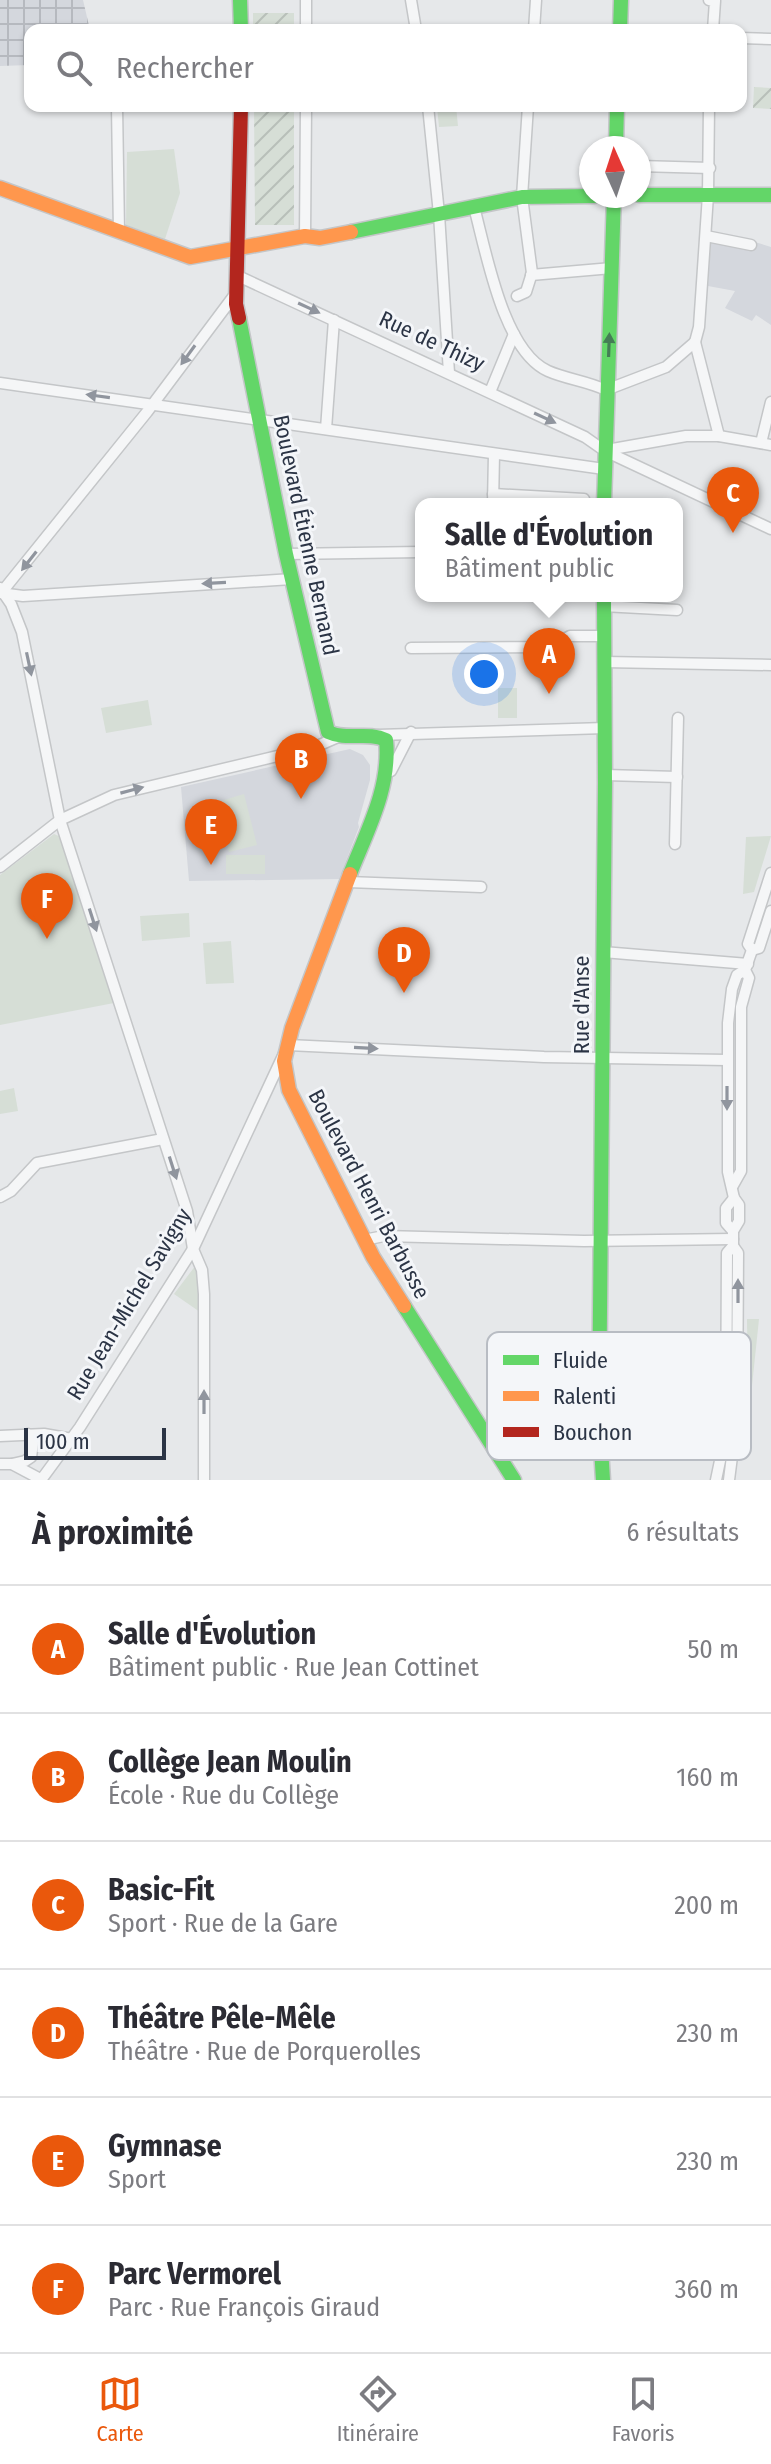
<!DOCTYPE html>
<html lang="fr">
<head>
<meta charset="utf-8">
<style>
	:root { --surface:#fff; --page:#f2f2f3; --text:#2b2b33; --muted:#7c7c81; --line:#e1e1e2; --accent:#ea580c }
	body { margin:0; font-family:"Fira Sans Condensed",sans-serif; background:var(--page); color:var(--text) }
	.compass { position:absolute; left:579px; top:136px; width:72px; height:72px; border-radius:50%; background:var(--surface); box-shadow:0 2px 6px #0004; rotate:357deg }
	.scale { position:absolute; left:24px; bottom:20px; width:142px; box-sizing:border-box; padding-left:8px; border:4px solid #2b3445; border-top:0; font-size:22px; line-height:28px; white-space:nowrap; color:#2b3445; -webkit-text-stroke:6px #f4f6f9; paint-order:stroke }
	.you { position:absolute; left:484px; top:674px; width:28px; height:28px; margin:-20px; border:6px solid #fff; border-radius:50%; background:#1a73e8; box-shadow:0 0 0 12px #1a73e833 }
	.badge { display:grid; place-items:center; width:52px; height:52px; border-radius:50%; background:var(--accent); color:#fff; font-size:26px; font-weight:700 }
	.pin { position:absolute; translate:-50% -66px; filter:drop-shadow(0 2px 4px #0008) }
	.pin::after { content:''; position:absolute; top:42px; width:28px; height:24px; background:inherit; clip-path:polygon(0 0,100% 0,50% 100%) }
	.popup { position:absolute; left:415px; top:498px; width:268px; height:104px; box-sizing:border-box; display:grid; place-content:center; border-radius:16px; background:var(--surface); filter:drop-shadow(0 2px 6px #0005); font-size:26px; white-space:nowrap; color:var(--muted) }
	.popup b { font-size:30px; color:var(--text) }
	.popup::after { content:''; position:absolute; left:50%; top:100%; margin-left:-16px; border:16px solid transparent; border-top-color:var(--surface) }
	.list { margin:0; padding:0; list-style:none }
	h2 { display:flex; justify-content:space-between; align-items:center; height:104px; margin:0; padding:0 32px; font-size:34px }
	h2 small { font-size:26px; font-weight:400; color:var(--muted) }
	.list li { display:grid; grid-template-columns:52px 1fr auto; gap:24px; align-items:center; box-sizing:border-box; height:128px; padding:0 32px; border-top:2px solid var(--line) }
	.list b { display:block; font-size:30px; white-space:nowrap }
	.list p { margin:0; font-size:26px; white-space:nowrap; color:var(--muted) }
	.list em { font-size:26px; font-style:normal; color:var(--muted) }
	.icon { flex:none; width:44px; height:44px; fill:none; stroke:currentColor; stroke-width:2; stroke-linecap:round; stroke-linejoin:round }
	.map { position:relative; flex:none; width:771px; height:1480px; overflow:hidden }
	.search { position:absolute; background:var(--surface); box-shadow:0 2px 6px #0004; left:24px; right:24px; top:24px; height:88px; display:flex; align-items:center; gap:20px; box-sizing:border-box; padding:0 28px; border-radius:16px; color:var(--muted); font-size:30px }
	.sheet { height:872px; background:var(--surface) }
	nav { display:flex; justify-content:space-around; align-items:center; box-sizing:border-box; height:112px; border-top:2px solid var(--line); background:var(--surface); font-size:22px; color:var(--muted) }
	nav a { display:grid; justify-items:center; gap:4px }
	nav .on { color:var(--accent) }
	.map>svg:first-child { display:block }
</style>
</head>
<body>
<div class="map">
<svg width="771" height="1480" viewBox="0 0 771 1480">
	<defs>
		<pattern id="industrial-grid" width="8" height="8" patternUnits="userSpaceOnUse" patternTransform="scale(2)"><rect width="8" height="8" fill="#d4d7dd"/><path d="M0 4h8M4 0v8" fill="none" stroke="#b6b9bf"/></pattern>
		<pattern id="garden-furrows" width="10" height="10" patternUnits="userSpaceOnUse" patternTransform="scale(2)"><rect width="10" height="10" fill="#d6ded6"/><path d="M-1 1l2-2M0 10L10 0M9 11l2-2" fill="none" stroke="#b8bfb9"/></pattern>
	</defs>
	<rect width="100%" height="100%" fill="#e6e8ea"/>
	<!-- built -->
	<g fill="#d4d7dd">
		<polygon points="711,240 752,248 755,242 771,247 771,325 756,315 752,321 725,308 735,291 708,286"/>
		<polygon points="350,749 363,755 370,765 370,780 358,823 359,827 339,879 189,881 181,787"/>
	</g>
	<!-- industrial -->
	<polygon fill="url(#industrial-grid)" points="0,0 83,0 90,30 30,30 30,65 0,66"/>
	<!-- green -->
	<g fill="#d6ded6">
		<polygon points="456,106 458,126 439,127 437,107"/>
		<polygon points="174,149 180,193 165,239 126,225 127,152"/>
		<rect x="498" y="688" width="19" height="30"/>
		<polygon points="148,700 152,725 106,733 101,708"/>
		<polygon points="244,794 257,845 229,852 217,802"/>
		<polygon points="215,805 224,842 205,846 196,809"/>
		<polygon points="54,834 61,837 114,1003 0,1025 0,875"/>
		<polygon points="771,836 754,892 743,894 746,837"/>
		<rect x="226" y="855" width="39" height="19"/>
		<polygon points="189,913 190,937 142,941 140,916"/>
		<polygon points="231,941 234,983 206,984 203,943"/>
		<polygon points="14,1088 18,1111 0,1114 0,1091"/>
		<polygon points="196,1265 196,1266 200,1312 174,1294"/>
		<polygon points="747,1319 759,1319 748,1424"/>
	</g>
	<!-- garden -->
	<g fill="url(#garden-furrows)">
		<rect x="253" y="13" width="41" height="17"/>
		<polygon points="754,87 771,88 771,109 753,108"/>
		<polygon points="254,106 294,106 294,225 255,225"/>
	</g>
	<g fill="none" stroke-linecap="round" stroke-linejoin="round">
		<defs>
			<g id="street">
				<polyline points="306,0 306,30"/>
				<polyline points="411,0 416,30"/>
				<polyline points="709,0 715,1 713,30"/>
				<polyline points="534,30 536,0"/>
				<polyline points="741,38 771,39"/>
				<polyline points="117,106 119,232"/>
				<polyline points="428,106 439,214 449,373"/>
				<polyline points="639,166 710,168"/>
				<path d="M 474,207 C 486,251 503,351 548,371 C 566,379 587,381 606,390 L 666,367 L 695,342"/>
				<polyline points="305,236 306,106"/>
				<polyline points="706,236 751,245"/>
				<polyline points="531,275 612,268"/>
				<polyline points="238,276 585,437 605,451 771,529"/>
				<polyline points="517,296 526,292 532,273 522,197 528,106"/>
				<polyline points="695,342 699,327 708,195 709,106"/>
				<polyline points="695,342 719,436"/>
				<polyline points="0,383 604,469"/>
				<polyline points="490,392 514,334"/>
				<polyline points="326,429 334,320"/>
				<polyline points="761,443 771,402"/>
				<polyline points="607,450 686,436 719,436 771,445"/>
				<polyline points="493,494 584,499"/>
				<polyline points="493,504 494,454"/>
				<polyline points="286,554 421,552"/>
				<polyline points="0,588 11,604 22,632 60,820 187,1211 193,1249 202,1270 204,1294 204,1480"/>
				<polyline points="0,593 23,596 292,579"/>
				<polyline points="1,593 147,412 236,293"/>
				<polyline points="603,606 677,610"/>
				<polyline points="411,648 551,647 570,636 603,636"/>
				<polyline points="604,662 771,665"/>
				<polyline points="378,735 605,728"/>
				<polyline points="391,771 411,732"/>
				<polyline points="605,775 677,777"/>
				<polyline points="675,844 678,718"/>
				<polyline points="0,867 60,820 114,795 315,747 338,737"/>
				<polyline points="348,882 481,887"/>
				<polyline points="752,950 759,948 771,911"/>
				<polyline points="603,952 748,964"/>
				<polyline points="732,1187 741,1171 741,1007 749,978 745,970 752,950 748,944 771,873"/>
				<polyline points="0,1197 11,1191 37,1163 163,1139"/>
				<polyline points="733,1231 726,1223 726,1208 734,1198"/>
				<polyline points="364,1240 384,1236 584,1241 733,1239"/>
				<polyline points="0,1436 44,1434 72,1439"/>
				<polyline points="0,1464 12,1464 42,1480"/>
				<polyline points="12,1464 25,1461 31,1457 33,1443 28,1434"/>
				<polyline points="41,1480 80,1427 193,1249 288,1045 544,1057 727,1060"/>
				<polyline points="716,1480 726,1432 727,1253 733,1246 733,1231 739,1221 739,1205 734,1198 728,1172 728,1023 732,989 737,975 745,970"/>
				<polyline points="729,1480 737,1417 738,1253 733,1246"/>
			</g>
			<g id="fast">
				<polyline points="240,0 241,30"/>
				<polyline points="620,30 621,0"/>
				<polyline points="616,148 617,106"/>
				<polyline points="639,195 771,195"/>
				<polyline points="351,232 522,197 594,196"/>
				<path d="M 239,318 L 286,554 L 328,732 C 347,741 367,731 386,740 C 391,787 367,831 350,874"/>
				<polyline points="604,504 614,196"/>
				<polyline points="404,1306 514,1480"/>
				<polyline points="603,1480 599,1415 605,783 604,596"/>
			</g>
			<g id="slow">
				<polyline points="0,188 190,257 305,236 320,238 351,232"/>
				<polyline points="350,874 292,1028 284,1061 289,1090 373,1257 404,1306"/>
			</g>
			<polyline id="jam" points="239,318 236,304 241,106"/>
		</defs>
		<!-- street casing -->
		<use href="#street" stroke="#c4c6c8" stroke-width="13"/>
		<!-- fast casing -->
		<use href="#fast" stroke="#c4c6c8" stroke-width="17"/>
		<!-- slow casing -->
		<use href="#slow" stroke="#c4c6c8" stroke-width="17"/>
		<!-- jam casing -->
		<use href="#jam" stroke="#c4c6c8" stroke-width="17"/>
		<!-- street -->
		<use href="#street" stroke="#f5f6f7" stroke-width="10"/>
		<!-- fast -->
		<use href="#fast" stroke="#63d668" stroke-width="14"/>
		<!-- slow -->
		<use href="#slow" stroke="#ff974d" stroke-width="14"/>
		<!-- jam -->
		<use href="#jam" stroke="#b3261e" stroke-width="14"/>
	</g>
	<!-- one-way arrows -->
	<defs><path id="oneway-solid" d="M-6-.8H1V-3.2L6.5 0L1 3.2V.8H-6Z" transform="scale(2)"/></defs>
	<g fill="#90959e">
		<use href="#oneway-solid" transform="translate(309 308) rotate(25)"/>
		<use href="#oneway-solid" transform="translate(188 355) rotate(126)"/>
		<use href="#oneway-solid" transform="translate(98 396) rotate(-172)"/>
		<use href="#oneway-solid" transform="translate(545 418) rotate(25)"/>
		<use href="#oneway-solid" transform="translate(29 561) rotate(128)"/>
		<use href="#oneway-solid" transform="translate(214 583) rotate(177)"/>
		<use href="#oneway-solid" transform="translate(29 664) rotate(78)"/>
		<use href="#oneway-solid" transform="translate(132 790) rotate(-15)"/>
		<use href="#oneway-solid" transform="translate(93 920) rotate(72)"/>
		<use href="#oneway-solid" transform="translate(366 1048) rotate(3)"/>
		<use href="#oneway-solid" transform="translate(727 1098) rotate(90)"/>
		<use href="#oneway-solid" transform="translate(173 1168) rotate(72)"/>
		<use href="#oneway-solid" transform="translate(738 1291) rotate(-90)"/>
		<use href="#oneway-solid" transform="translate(204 1402) rotate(-90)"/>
	</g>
	<use fill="#447d55" href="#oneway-solid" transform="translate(609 345) rotate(-88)"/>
	<g text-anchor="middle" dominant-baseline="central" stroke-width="6" stroke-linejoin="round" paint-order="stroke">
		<!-- street labels -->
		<g font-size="22" fill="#2b3445" stroke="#f4f6f9">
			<text transform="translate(432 341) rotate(25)">Rue de Thizy</text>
			<text transform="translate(306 535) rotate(78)">Boulevard Étienne Bernand</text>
			<text transform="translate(581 1005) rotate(-90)">Rue d'Anse</text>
			<text transform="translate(369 1194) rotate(62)">Boulevard Henri Barbusse</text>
			<text transform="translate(129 1304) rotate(-59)">Rue Jean-Michel Savigny</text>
		</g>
	</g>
	<!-- legend -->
	<rect x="487" y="1332" width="264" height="128" rx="12" fill="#f4f6f9" stroke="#b8bcc3" stroke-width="2"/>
	<rect x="503" y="1355" width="36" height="10" fill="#63d668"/>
	<rect x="503" y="1391" width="36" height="10" fill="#ff974d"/>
	<rect x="503" y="1427" width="36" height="10" fill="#b3261e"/>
	<g font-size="22" fill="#2b3445">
		<text x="553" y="1368">Fluide</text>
		<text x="553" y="1404">Ralenti</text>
		<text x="553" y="1440">Bouchon</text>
	</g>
</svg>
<svg class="compass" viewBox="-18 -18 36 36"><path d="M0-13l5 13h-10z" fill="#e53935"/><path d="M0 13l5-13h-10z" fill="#7c7c81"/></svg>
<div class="scale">100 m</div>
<div class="you"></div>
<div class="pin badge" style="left:549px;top:694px">A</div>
<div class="popup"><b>Salle d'Évolution</b>Bâtiment public</div>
<div class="pin badge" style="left:301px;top:799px">B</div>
<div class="pin badge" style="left:733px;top:533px">C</div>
<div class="pin badge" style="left:404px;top:993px">D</div>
<div class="pin badge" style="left:211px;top:865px">E</div>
<div class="pin badge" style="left:47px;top:939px">F</div>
<div class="search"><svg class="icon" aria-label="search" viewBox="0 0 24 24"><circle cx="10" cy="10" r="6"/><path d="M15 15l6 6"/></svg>Rechercher</div>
</div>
<section class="sheet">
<h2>À proximité<small>6 résultats</small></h2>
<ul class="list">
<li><span class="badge">A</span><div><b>Salle d'Évolution</b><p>Bâtiment public · Rue Jean Cottinet</p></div><em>50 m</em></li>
<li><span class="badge">B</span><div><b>Collège Jean Moulin</b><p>École · Rue du Collège</p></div><em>160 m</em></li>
<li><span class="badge">C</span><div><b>Basic-Fit</b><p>Sport · Rue de la Gare</p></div><em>200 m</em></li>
<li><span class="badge">D</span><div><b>Théâtre Pêle-Mêle</b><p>Théâtre · Rue de Porquerolles</p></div><em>230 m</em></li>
<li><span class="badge">E</span><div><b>Gymnase</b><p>Sport</p></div><em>230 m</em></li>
<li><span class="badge">F</span><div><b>Parc Vermorel</b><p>Parc · Rue François Giraud</p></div><em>360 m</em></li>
</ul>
</section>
<nav>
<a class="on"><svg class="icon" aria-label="map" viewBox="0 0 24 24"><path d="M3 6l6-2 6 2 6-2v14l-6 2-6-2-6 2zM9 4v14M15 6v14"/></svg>Carte</a>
<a><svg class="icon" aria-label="directions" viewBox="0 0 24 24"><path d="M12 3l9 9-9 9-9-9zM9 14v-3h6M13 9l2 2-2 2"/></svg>Itinéraire</a>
<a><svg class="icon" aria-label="saved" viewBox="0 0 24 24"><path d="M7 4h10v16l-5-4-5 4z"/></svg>Favoris</a>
</nav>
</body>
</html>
